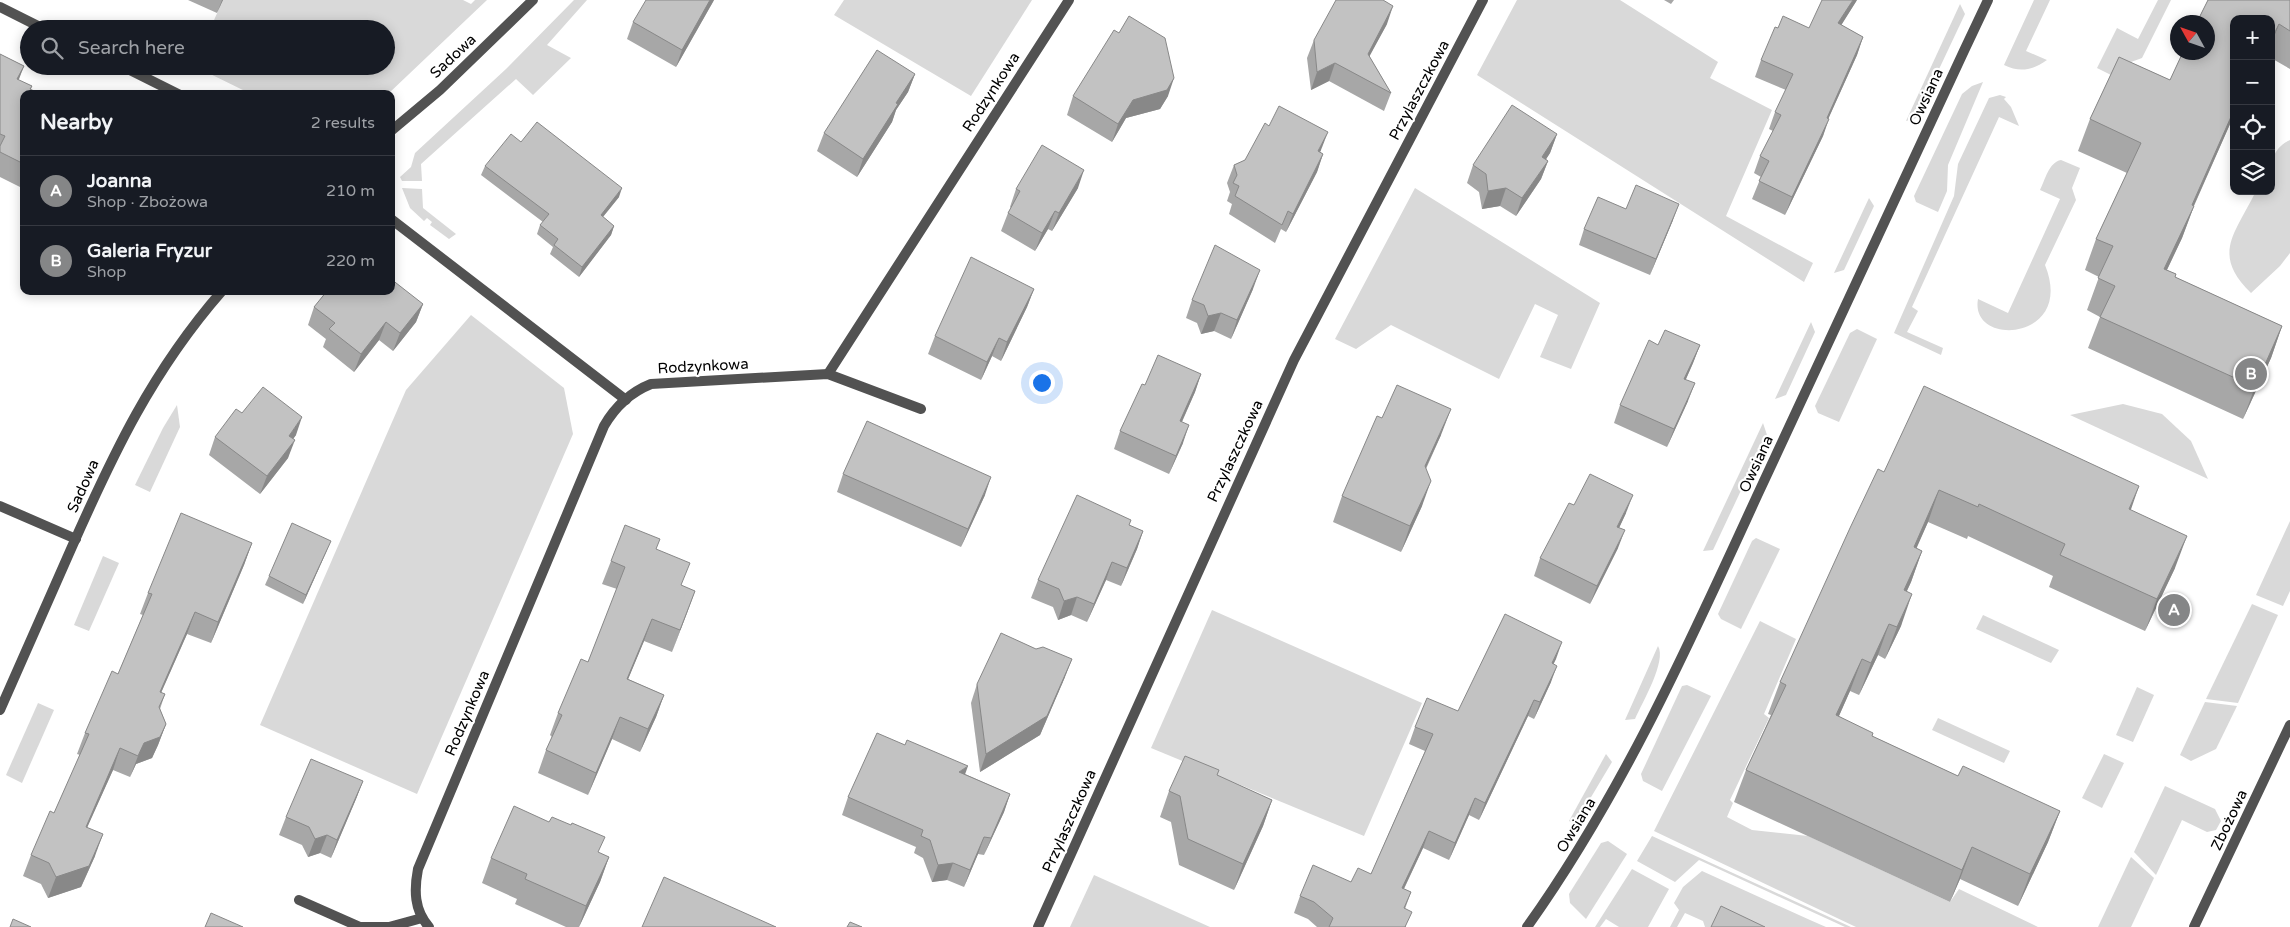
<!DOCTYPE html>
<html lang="en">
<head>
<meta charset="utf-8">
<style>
	:root { --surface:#171b24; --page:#242831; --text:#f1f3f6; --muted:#9ea1a6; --line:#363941; --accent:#858687 }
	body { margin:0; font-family:"Varela Round",sans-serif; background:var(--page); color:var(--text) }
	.controls { position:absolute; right:15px; top:15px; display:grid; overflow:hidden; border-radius:10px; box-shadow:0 2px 12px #0003 }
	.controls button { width:45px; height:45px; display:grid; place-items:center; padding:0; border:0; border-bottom:1px solid var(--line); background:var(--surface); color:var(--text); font:25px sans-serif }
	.compass { position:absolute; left:2170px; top:15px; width:45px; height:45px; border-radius:50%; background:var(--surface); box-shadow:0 2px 12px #0003; rotate:310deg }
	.you { position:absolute; left:1041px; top:382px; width:18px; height:18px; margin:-12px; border:4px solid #fff; border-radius:50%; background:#1a73e8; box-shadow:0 0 0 8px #1a73e833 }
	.badge { display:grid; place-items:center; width:32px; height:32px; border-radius:50%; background:var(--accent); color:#fff; font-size:16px; font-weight:700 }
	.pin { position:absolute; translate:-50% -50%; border:2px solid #fff; box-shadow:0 1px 5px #0006 }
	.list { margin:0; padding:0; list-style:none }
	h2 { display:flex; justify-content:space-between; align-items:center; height:65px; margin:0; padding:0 20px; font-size:21px }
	h2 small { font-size:16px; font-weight:400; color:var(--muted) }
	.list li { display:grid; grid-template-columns:32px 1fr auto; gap:15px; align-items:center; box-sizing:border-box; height:70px; padding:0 20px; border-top:1px solid var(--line) }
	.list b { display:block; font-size:19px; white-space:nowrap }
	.list p { margin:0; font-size:16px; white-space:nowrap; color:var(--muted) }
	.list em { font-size:16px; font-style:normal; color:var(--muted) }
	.icon { flex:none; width:28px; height:28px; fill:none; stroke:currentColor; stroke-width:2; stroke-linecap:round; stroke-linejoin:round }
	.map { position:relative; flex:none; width:2290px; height:927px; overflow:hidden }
	.search { position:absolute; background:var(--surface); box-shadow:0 2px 12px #0003; left:20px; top:20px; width:375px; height:55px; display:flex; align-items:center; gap:12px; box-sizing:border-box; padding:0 18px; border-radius:28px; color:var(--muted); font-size:19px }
	.panel { position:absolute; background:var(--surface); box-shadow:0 2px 12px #0003; left:20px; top:90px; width:375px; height:205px; border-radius:10px }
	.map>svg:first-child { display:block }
</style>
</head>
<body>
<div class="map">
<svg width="2290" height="927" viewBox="0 0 2290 927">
	<rect width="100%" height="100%" fill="#fff"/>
	<!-- green -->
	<g fill="#d9d9d9">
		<polygon points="223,0 463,0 471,4 475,0 487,0 388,94 251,94 194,66 386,66 386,29 210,29"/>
		<polygon points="574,0 587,0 547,45 571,58 533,95 516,79 421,164 422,181 402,181 400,177 411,167 415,153 506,69"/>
		<polygon points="844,0 1032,0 971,96 834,15"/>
		<polygon points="1517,0 1620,0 1718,62 1710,78 1772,110 1726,216 1813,263 1804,282 1477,75"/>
		<path d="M 2034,0 L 2050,0 L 2026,51 L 2047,60 C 2033,70 2020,73 2004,65 Z"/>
		<polygon points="2158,0 2171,0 2142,58 2131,62 2121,80 2097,68 2117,28 2138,39"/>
		<polygon points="1960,4 1965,14 1916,118 1906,121"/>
		<polygon points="1983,82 1948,165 1947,191 1938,212 1916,202 1914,196 1962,94 1972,86"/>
		<polygon points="2000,95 2006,97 2004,99 2011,107 2019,126 1999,117 1912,307 1918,311 1907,332 1943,348 1941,355 1894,333 1954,196 1958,164 1989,98"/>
		<path d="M 2290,140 L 2290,253 L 2280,266 L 2251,293 C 2211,254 2235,234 2256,191 L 2271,191 C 2271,171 2268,150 2290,140 Z"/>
		<path d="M 2061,160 L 2080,168 L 2072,188 L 2076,200 L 2045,265 C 2076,341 1969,348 1978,299 L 2008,313 L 2060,199 L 2040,190 C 2045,180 2049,162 2061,160 Z"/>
		<polygon points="402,188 422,189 423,208 456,234 449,239 430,225 432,222 427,218 424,221 410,208"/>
		<polygon points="1415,188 1600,303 1571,369 1540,357 1558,315 1535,304 1499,379 1391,325 1356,349 1335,339"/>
		<polygon points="1869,198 1874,206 1844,270 1834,273"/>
		<polygon points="471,315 564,388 573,434 417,794 260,725 406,390"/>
		<polygon points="1811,322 1815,332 1786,395 1775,399"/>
		<polygon points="1857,329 1877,339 1839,422 1818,413 1815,406 1850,333"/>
		<polygon points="2123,404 2162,414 2191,441 2208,479 2070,415"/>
		<polygon points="177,405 180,427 150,492 135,485 163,428"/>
		<polygon points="1763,423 1767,435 1713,550 1703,551"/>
		<polygon points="2290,521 2290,591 2283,606 2256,595"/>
		<polygon points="1756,538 1780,549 1741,629 1721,619 1718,614 1752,541"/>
		<polygon points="103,556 119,563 89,631 74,625"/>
		<polygon points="2252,604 2278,615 2238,703 2206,699"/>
		<polygon points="1212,610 1422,703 1364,836 1151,748"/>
		<polygon points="1983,615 2059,650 2051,663 1976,629"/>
		<polygon points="1760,621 1796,639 1764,714 1769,718 1730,800 1733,803 1727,817 1752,830 1808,836 1950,902 1959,889 2038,927 1856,927 1654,831"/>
		<path d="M 1658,646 C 1667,661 1642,703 1635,719 L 1625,720 Z"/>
		<polygon points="1687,685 1711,696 1662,791 1643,781 1641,774 1682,686"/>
		<polygon points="2137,687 2154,695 2133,742 2116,735"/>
		<polygon points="2205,702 2237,706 2216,749 2191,761 2180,755"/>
		<polygon points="38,703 54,710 22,783 6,775"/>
		<polygon points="1938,718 2010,751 2004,763 1932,730"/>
		<polygon points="1606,754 1612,762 1575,824 1569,821"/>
		<polygon points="2104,754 2124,763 2102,808 2082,798"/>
		<polygon points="2165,786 2215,809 2221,821 2216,830 2207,832 2182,820 2156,875 2134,852"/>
		<polygon points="1652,836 1851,927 1845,927 1699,860 1675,882 1637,861"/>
		<polygon points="1608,841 1627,854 1586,919 1570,903 1569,894 1601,843"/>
		<polygon points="2131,857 2154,878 2131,927 2098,927"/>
		<polygon points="1632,869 1669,889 1648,927 1619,927 1606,919 1600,927 1595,927"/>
		<polygon points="1702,871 1810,920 1826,927 1705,927 1703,921 1685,913 1677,927 1670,927 1679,910 1674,903 1683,887"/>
		<polygon points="1094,875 1210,927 1070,927"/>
	</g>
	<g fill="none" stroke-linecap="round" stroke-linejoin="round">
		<!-- minor -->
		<g stroke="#525252" stroke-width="10">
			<polyline points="0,7 44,29"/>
			<polyline points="122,66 178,94"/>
			<polyline points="391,131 440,90 533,0"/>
			<polyline points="391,219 626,400"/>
			<polyline points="828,374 1069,0"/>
			<polyline points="0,506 76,539"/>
			<path d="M 0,710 C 24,656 47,603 71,549 C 113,454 152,371 222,291"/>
			<polyline points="299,900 360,927 389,927 422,918"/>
			<path d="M 429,927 C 414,910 414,890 418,869 L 604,426 C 615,407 631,392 651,384 L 828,374 L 921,409"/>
			<polyline points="1038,927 1294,360 1483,0"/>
			<path d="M 1527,927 C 1622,794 1689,644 1757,496 C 1834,331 1910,165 1988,0"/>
		</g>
		<!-- tertiary -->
		<polyline stroke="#525252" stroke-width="10" points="2194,927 2290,725"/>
	</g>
	<!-- wall -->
	<g fill="#a7a7a7">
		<polygon points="188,0 223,0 217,13"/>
		<polygon points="714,0 676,67 627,39 633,22"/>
		<polygon points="1664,0 1674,0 1671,4"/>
		<polygon points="1857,0 1841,25 1863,37 1857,55 1828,119 1823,136 1785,215 1752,199 1761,177 1754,173 1760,156 1773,131 1769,129 1775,112 1786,90 1755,77 1761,60 1778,28 1809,28"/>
		<polygon points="2208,0 2290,0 2290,69 2271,58 2271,19 2234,19 2234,115 2194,206 2182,238 2167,270 2176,274 2175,277 2282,326 2271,358 2243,419 2088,348 2100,317 2087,310 2099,277 2085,270 2096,239 2127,173 2078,151 2090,119 2119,57 2170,80 2183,52 2208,52 2208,22 2197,22"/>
		<polygon points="1387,24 1369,56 1391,93 1384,111 1329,81 1311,90 1307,58 1314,40"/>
		<polygon points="0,54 24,66 18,80 32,86 31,89 24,94 24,189 0,177"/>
		<polygon points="915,74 908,92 896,110 892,122 857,177 817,151 824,133"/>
		<polygon points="1073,96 1168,96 1160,109 1126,118 1112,142 1067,115"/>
		<polygon points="1269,126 1321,150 1320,152 1323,154 1317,172 1286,232 1281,229 1275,243 1229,214 1232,204 1227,201 1230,192 1227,183 1234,165 1245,160"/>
		<polygon points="1557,134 1550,153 1546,159 1548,161 1541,179 1516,216 1500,206 1482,209 1479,192 1467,183 1473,165"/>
		<polygon points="521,142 619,197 603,217 614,226 611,235 579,277 550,254 553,247 537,234 540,225 543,222 481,175 485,166"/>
		<polygon points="1078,188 1052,231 1048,229 1035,251 1001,231 1008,213 1011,208 1010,207 1016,189"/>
		<polygon points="1626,209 1673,220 1650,275 1579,245 1584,229"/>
		<polygon points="1034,289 1027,307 1001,361 992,356 981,380 928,354 935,336"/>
		<polygon points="1253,289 1231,339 1214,331 1201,334 1197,323 1186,318 1192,300"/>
		<polygon points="423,304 416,322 393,351 379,340 354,372 323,347 326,339 308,325 314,307"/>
		<polygon points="1658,345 1700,345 1693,363 1686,379 1688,401 1667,447 1614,423 1620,405"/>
		<polygon points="1201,374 1195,392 1182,422 1183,443 1169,474 1114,449 1120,431 1145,385"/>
		<polygon points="242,413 296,435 293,439 288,458 260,494 209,455 215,437"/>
		<polygon points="1382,418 1441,435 1426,469 1422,506 1401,552 1333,522 1342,496"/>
		<polygon points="1884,472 2130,510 2175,568 2145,631 2049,587 2053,576 1968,536 1967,539 1928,522 1916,548 1922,551 1911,582 1907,591 1901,626 1885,659 1878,655 1859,695 1850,691 1839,716 1872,736 1958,776 2060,811 2048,842 2018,906 1960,879 1950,902 1734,802 1746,770 1771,715 1768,714 1780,682"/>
		<polygon points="843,474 985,495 961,547 837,492"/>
		<polygon points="1574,505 1626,513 1619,528 1618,548 1590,604 1534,576 1540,558"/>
		<polygon points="1129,525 1143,531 1137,549 1121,586 1106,580 1087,622 1071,615 1058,620 1053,607 1031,598 1038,580"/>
		<polygon points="252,543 244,565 211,643 187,634 161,693 165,694 160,709 166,724 158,745 152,758 136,764 130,777 113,770 87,827 95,856 81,887 48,898 41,884 23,876 31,855 54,813 80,755 77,754 85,733 118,674 143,615 140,614 148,593"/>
		<polygon points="656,549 681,586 695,591 672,652 644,641 628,679 664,695 656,717 640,752 612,739 588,795 538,773 546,750 552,737 550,735 558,713 588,662 617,589 602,584 611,561"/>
		<polygon points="327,550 303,604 265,585 269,576"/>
		<polygon points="1556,659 1553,663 1551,682 1534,719 1528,716 1479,820 1469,815 1449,860 1423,848 1404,889 1411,892 1405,909 1406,927 1317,927 1308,919 1294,913 1300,896 1351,882 1371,874 1425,751 1409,744 1415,727 1458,711"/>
		<polygon points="1065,677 1040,735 980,772 971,703 977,684"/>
		<polygon points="965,774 1010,794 1004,812 984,855 978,854 964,887 947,880 932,882 923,858 914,853 916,847 842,815 848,797"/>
		<polygon points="1217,775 1272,800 1263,826 1234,890 1179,865 1171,822 1160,817 1169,791"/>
		<polygon points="363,781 356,799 331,858 320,853 308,857 302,845 279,835 286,817"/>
		<polygon points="599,853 609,857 600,882 579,927 566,927 515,904 517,899 482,883 491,858"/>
	</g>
	<!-- shaded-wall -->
	<g fill="#888">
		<polygon points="222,0 223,0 217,13"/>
		<polygon points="710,0 714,0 676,67 682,50"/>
		<polygon points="1853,0 1857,0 1832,40 1838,23"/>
		<polygon points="1393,6 1387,24 1361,72 1368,54"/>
		<polygon points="2279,24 2271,45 2271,40"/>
		<polygon points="1863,37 1857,55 1821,135 1827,118"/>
		<polygon points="1335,63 1329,81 1311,90 1317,72"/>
		<polygon points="24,66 16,87 17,79"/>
		<polygon points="915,74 908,92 896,110 892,122 857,177 863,159 896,103"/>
		<polygon points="1174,78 1168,96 1160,109 1126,118 1112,142 1118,124 1133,100"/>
		<polygon points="2234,110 2234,115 2190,214 2194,206 2182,238 2152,301 2164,269"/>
		<polygon points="1829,119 1823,136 1785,215 1792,197"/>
		<polygon points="1328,132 1321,150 1311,169 1318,151"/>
		<polygon points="1557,134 1550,153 1536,175 1542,157"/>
		<polygon points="1323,154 1317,172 1286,232 1293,214"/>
		<polygon points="1548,161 1541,179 1516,216 1522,198"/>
		<polygon points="1084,170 1078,188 1052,231 1059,213"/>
		<polygon points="622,188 619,197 597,224 601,215"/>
		<polygon points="1506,188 1500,206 1482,209 1488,191"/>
		<polygon points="1679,204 1673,220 1650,275 1656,259"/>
		<polygon points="1055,211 1048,229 1035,251 1042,233"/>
		<polygon points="614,226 611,235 579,277 582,267"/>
		<polygon points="1260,270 1253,289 1231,339 1237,320"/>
		<polygon points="1034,289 1027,307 1001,361 1007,342"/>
		<polygon points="423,304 416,322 393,351 400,333"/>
		<polygon points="1221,313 1214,331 1201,334 1208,316"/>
		<polygon points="386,322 379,340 354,372 361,354"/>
		<polygon points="2282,326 2271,358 2243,419 2255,387"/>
		<polygon points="999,338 992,356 981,380 987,362"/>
		<polygon points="1700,345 1693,363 1678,397 1684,379"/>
		<polygon points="1201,374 1195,392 1174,439 1180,421"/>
		<polygon points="1695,383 1688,401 1667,447 1674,429"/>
		<polygon points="1451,409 1441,435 1415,491 1425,466"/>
		<polygon points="302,417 296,435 282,454 289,436"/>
		<polygon points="1189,425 1183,443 1169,474 1176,456"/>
		<polygon points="295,440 288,458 260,494 267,476"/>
		<polygon points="991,477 985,495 961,547 968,529"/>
		<polygon points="1431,481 1422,506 1401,552 1410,526"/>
		<polygon points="2139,486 2128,518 2129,509"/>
		<polygon points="1939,490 1928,522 1903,579 1914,547"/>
		<polygon points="1633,495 1626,513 1611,545 1617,527"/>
		<polygon points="1625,530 1618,548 1590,604 1597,586"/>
		<polygon points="1143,531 1137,549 1121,586 1127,568"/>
		<polygon points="2187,536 2175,568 2145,631 2157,599"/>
		<polygon points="331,541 303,604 306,595"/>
		<polygon points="252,543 244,565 211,643 218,622"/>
		<polygon points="1922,551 1911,582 1892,622 1904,590"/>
		<polygon points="1112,562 1106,580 1087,622 1094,604"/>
		<polygon points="695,591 687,613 672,652 680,630"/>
		<polygon points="1912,594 1901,626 1885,659 1897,627"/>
		<polygon points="1077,597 1071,615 1058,620 1064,601"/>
		<polygon points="195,612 187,634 152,713 160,692"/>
		<polygon points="652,619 644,641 619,701 627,679"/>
		<polygon points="1889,624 1878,655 1859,695 1871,663"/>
		<polygon points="1562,642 1556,659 1546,680 1552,663"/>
		<polygon points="1072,659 1065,677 1040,735 980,772 986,754"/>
		<polygon points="1862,659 1850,691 1825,747 1836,715"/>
		<polygon points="1557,666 1551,682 1534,719 1540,702"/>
		<polygon points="664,695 656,717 640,752 648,729"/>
		<polygon points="1534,700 1528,716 1479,820 1485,803"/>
		<polygon points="620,717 612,739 588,795 596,773"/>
		<polygon points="166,724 158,745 152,758 136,764 130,777 138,756 144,743"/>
		<polygon points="120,748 113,770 78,848 86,827"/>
		<polygon points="968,766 962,783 959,772"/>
		<polygon points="363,781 356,799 331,858 337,840"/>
		<polygon points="1010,794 1004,812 984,855 991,838"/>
		<polygon points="1475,798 1469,815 1449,860 1455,843"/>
		<polygon points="1272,800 1263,826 1234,890 1243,864"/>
		<polygon points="2060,811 2048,842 2018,906 2030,874"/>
		<polygon points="1429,831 1423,848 1396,905 1402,888"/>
		<polygon points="103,834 95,856 81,887 48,898 56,877"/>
		<polygon points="327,835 320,853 308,857 315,839"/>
		<polygon points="984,837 978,854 964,887 970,870"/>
		<polygon points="1972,847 1960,879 1950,902 1962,870"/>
		<polygon points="609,857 600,882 579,927 586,906"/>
		<polygon points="953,863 947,880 932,882 938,865"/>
	</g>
	<!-- building -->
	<g fill="#c2c2c2" stroke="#888">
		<polygon points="646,0 710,0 682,50 633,22"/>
		<polygon points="1336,0 1383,0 1393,6 1368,54 1391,93 1335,63 1317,72 1314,40"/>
		<polygon points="1822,0 1853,0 1838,23 1863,37 1827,118 1829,119 1792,197 1759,181 1769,161 1760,156 1781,115 1775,112 1793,74 1761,60 1775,27 1778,28 1783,16 1809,28"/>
		<polygon points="2208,0 2290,0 2290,31 2279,24 2271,40 2271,19 2234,19 2234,110 2192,205 2194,206 2164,269 2176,274 2175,277 2282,326 2255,387 2100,317 2115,286 2098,278 2113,246 2096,239 2141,143 2090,119 2119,57 2170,80 2183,52 2208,52 2208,22 2197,22"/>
		<polygon points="1129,16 1165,38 1174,78 1167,90 1133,100 1118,124 1073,96 1114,30 1119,33"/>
		<polygon points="877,50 915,74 896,103 898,104 863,159 824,133"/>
		<polygon points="0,54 24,66 17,79 32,86 30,89 40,94 24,94 24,164 0,152 0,146 5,136 0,134"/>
		<polygon points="1512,105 1557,134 1542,157 1548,161 1522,198 1506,188 1488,191 1486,174 1473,165"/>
		<polygon points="1279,106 1328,132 1318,151 1323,154 1293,214 1288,211 1282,225 1235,196 1239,186 1233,183 1237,175 1234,165 1245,160 1265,123 1269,126"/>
		<polygon points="537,122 622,188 601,215 614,226 582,267 554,245 558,239 540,225 549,214 485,166 511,134 521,142"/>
		<polygon points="1042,145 1084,170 1059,213 1055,211 1042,233 1008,213 1020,191 1016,189"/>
		<polygon points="1636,185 1679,204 1656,259 1584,229 1598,197 1626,209"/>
		<polygon points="1215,245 1260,270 1237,320 1221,313 1208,316 1204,305 1192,300"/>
		<polygon points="971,257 1034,289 1007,342 999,338 987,362 935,336"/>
		<polygon points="391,279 423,304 400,333 386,322 361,354 329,329 335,323 314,307 327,291 391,291"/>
		<polygon points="1665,330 1700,345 1684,379 1695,383 1674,429 1620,405 1649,340 1658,345"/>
		<polygon points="1158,355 1201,374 1180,421 1189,425 1176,456 1120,431 1142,384 1145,385"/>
		<polygon points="1397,385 1451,409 1425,466 1431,481 1410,526 1342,496 1377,416 1382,418"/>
		<polygon points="1924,386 2139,486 2129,509 2187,536 2157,599 2060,555 2065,544 1979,504 1978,507 1939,490 1914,547 1922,551 1904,590 1912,594 1897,627 1889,624 1871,663 1862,659 1836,715 1873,733 1872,736 1958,776 1963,766 2060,811 2030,874 1972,847 1962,870 1746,770 1786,685 1780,682 1850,528 1878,469 1884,472"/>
		<polygon points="263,387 302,417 289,436 295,440 267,476 215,437 236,409 242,413"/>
		<polygon points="867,421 991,477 968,529 843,474"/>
		<polygon points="1590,474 1633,495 1617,527 1625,530 1597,586 1540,558 1569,503 1574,505"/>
		<polygon points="1077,495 1131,520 1129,525 1143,531 1127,568 1112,562 1094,604 1077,597 1064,601 1059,589 1038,580"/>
		<polygon points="181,513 252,543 218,622 195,612 160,692 165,694 159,707 166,724 160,737 144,743 138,756 120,748 86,827 103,834 89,866 56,877 49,863 31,855 50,811 54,813 89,734 85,733 112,671 118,674 152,594 148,593"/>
		<polygon points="292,523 331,541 306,595 269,576"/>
		<polygon points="625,525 660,539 656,549 690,563 681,585 695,591 680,630 652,619 627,679 664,695 648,729 620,717 596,773 546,750 562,715 558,713 581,659 588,662 625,567 611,561"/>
		<polygon points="1505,614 1562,642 1552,663 1557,666 1540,702 1534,700 1485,803 1475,798 1455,843 1429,831 1402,888 1411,892 1404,908 1412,912 1405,927 1329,927 1333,918 1314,902 1300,896 1313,865 1351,882 1358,868 1371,874 1433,734 1415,727 1427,698 1458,711"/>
		<polygon points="1001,633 1036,649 1043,647 1072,659 1047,716 986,754 977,684"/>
		<polygon points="877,733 905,745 907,740 968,766 959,772 1010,794 991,838 984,837 970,870 953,863 938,865 930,840 921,836 923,830 848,797"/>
		<polygon points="1185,756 1219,770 1217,775 1272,800 1243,864 1188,839 1180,796 1169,791"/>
		<polygon points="311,759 363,781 337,840 327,835 315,839 309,827 286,817"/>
		<polygon points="514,806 549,822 552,817 571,825 572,823 605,837 598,852 609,857 586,906 525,879 527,874 491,858"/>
		<polygon points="664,877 776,927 642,927"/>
		<polygon points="1721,906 1765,927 1711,927"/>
		<polygon points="211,913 243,927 205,927"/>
		<polygon points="13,919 31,927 10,927"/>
		<polygon points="850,922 862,927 847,927"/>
	</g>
	<g text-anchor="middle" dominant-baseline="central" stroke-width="4.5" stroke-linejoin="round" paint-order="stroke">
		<!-- street labels -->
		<g font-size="15" fill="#000" stroke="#fff">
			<text transform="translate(453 56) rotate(-43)">Sadowa</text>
			<text transform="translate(1419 90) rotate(-62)">Przylaszczkowa</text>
			<text transform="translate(991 92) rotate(-57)">Rodzynkowa</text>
			<text transform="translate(1926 97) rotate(-65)">Owsiana</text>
			<text transform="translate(703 366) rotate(-3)">Rodzynkowa</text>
			<text transform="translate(1235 451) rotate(-65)">Przylaszczkowa</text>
			<text transform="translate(1756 464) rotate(-65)">Owsiana</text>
			<text transform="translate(83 486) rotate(-66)">Sadowa</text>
			<text transform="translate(467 713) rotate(-67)">Rodzynkowa</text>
			<text transform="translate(2229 820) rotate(-65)">Zbożowa</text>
			<text transform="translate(1069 821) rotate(-66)">Przylaszczkowa</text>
			<text transform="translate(1576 825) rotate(-59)">Owsiana</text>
		</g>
	</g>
</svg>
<div class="controls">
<button>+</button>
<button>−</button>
<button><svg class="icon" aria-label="locate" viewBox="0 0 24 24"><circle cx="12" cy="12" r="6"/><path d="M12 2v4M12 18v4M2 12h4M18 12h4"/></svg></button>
<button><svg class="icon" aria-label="layers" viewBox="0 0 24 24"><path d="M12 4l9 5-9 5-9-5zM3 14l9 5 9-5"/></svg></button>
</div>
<svg class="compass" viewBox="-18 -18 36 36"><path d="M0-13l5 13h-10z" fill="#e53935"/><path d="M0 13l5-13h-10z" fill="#9ea1a6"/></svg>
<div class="you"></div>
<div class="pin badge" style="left:2174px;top:610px">A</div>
<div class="pin badge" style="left:2251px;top:374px">B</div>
<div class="search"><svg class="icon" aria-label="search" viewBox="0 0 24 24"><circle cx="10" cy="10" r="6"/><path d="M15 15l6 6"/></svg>Search here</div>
<section class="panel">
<h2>Nearby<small>2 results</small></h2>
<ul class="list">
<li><span class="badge">A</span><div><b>Joanna</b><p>Shop · Zbożowa</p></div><em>210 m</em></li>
<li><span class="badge">B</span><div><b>Galeria Fryzur</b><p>Shop</p></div><em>220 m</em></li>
</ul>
</section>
</div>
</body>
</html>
